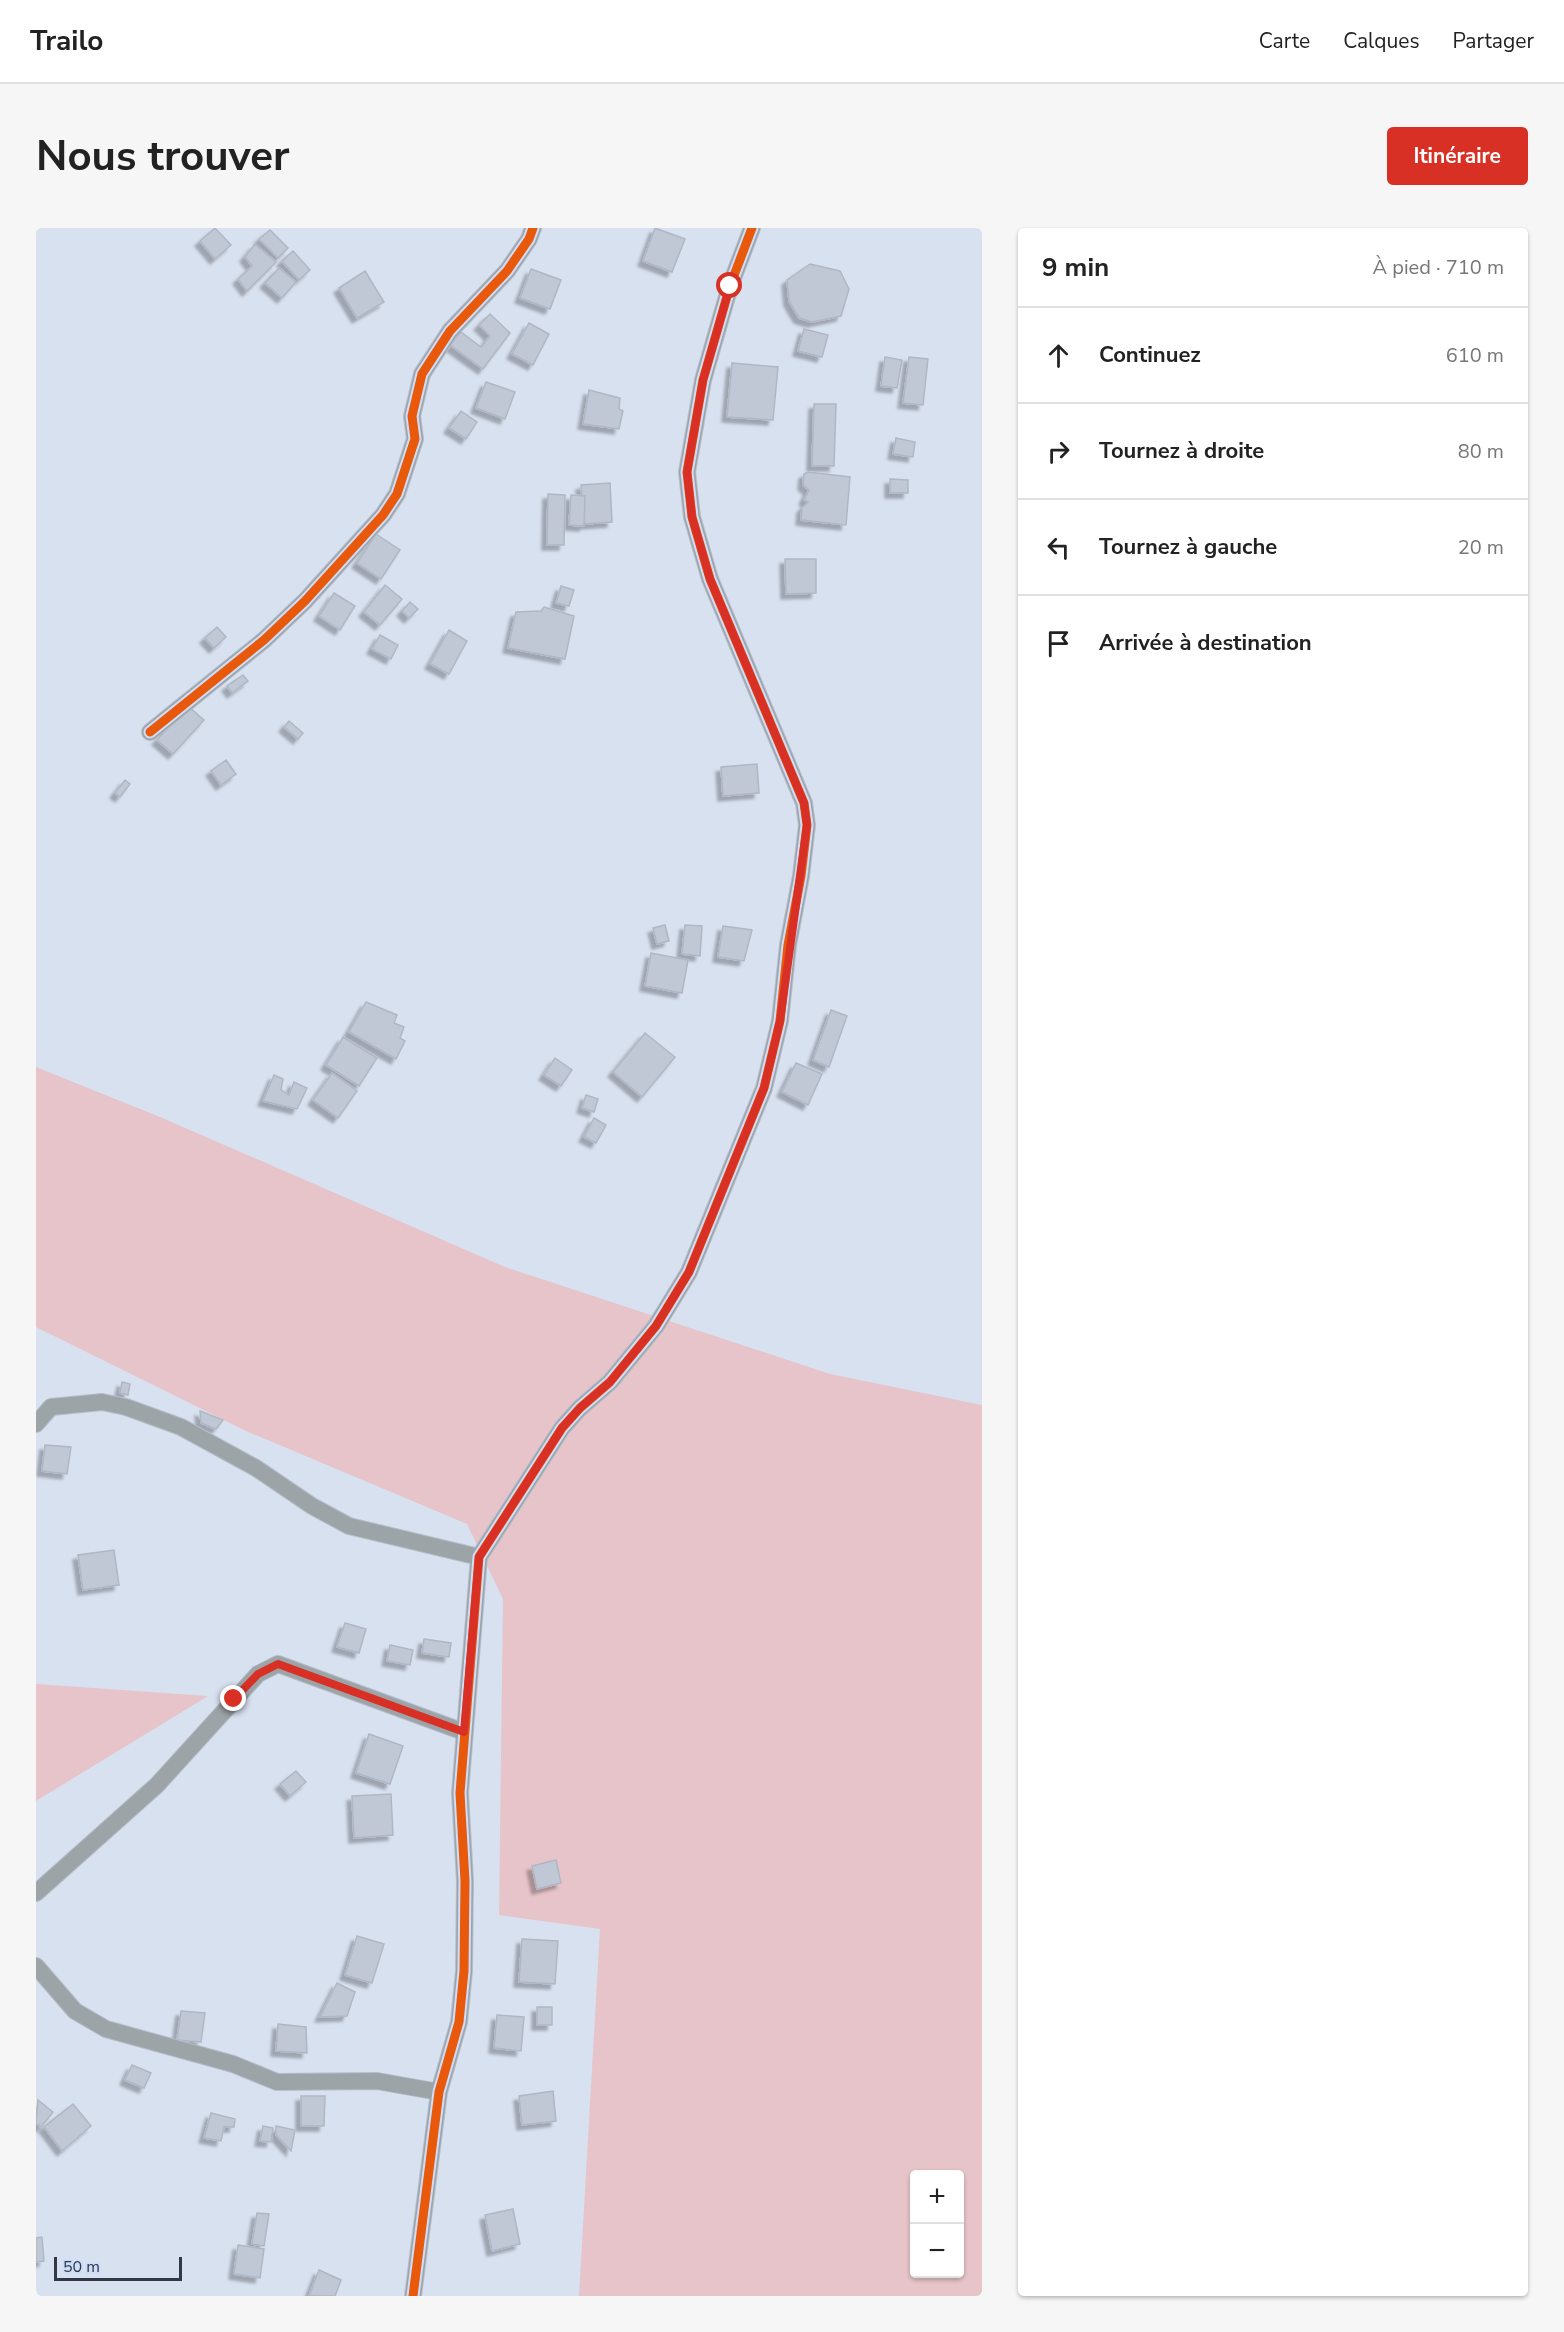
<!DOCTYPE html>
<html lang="fr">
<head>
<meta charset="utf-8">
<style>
	:root { --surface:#fff; --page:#f6f6f6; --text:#222; --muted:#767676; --line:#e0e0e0; --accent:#d93025 }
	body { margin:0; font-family:"Nunito Sans",sans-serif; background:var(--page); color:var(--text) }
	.controls { position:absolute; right:18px; bottom:18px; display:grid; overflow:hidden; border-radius:6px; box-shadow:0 2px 4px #0004 }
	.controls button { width:54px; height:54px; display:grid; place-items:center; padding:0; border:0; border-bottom:2px solid var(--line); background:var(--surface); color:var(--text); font:30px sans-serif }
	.scale { position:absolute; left:18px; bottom:15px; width:128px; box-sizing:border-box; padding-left:6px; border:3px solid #303846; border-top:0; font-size:16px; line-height:21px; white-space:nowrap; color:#303846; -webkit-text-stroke:4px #cedefa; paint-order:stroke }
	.stop { position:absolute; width:18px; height:18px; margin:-14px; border:4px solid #d93025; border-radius:50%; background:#fff }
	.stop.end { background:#d93025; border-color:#fff; box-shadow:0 2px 6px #0008 }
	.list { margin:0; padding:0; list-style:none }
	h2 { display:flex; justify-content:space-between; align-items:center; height:78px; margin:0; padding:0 24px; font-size:26px }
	h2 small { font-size:20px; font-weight:400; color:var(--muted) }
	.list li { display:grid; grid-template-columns:39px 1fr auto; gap:18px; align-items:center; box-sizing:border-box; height:96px; padding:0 24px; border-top:2px solid var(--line) }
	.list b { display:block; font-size:22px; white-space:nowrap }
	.list em { font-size:20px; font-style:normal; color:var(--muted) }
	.icon { flex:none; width:33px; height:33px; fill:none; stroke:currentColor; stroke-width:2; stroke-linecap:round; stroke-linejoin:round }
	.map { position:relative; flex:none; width:946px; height:2068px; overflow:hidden; border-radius:6px }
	header { display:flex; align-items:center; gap:36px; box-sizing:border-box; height:84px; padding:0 30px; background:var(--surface); border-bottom:2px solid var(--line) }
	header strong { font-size:28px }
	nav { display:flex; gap:33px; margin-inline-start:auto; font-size:21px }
	.intro { display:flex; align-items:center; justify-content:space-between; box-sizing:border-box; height:144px; padding:0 36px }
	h1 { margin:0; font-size:42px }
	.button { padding:15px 27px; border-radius:6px; background:var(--accent); color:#fff; font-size:21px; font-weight:700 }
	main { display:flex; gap:36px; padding:0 36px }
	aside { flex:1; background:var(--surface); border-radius:6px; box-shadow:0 2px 4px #0004 }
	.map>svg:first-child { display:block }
</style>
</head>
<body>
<header>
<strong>Trailo</strong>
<nav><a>Carte</a><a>Calques</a><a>Partager</a></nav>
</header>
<div class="intro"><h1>Nous trouver</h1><a class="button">Itinéraire</a></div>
<main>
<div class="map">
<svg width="946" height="2068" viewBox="0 0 946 2068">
	<defs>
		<filter id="shadow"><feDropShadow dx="-5" dy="5" stdDeviation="1.5" flood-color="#0004"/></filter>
	</defs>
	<rect width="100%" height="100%" fill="#d8e1f0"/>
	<!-- green -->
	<g fill="#e6c4c9" fill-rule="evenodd">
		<path d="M 0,839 L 124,889 L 469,1039 L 794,1146 L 946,1177 L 946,2068 L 543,2068 L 564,1701 L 463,1687 L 467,1371 L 431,1296 L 210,1203 L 0,1099 ZM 879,1946 L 924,1946 L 924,2046 L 879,2046 Z"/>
		<polygon points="0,1456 172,1468 0,1573"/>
	</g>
	<!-- building -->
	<g fill="#c0c8d5" stroke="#b0b7c4" stroke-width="1.5" filter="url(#shadow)">
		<polygon points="179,0 195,17 179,31 164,13"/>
		<polygon points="619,0 649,11 636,44 607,33"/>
		<polygon points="234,2 252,20 242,30 223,11"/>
		<polygon points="219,16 240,34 211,63 202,51 216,38 209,29"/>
		<polygon points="257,23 274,42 263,52 246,33"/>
		<polygon points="774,36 804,43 813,61 805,88 776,94 763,90 753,73 751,52"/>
		<polygon points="243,40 260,54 246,70 229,55"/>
		<polygon points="495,41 525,52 514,81 484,70"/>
		<polygon points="329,43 348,74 321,90 303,60"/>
		<polygon points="454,86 474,105 447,141 414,117 425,104 445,119 454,108 443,97"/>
		<polygon points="493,95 513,106 497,137 476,126"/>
		<polygon points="768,101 792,107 786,129 762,123"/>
		<polygon points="849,129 866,132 861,160 845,158"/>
		<polygon points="873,129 892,131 887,177 867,175"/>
		<polygon points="696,135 742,139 737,192 691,189"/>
		<polygon points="450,154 479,164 469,191 440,180"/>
		<polygon points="553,162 584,170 583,181 587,183 583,201 547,196"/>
		<polygon points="778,176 800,176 798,238 776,238"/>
		<polygon points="425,183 441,194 430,211 413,200"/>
		<polygon points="860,210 879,214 877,229 857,226"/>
		<polygon points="772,244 814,249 810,297 765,292 766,280 772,274 768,272 773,262 767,257 768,246"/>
		<polygon points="854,251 872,252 872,265 854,265"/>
		<polygon points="574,255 576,294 548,296 545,257"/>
		<polygon points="512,266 529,267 528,317 511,317"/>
		<polygon points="535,267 549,268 548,298 533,297"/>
		<polygon points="340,306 364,322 345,351 321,335"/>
		<polygon points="749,331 780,331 780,365 750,366"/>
		<polygon points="349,357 366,371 344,397 328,384"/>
		<polygon points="525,358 538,362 533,378 520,375"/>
		<polygon points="298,365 319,378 304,402 283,388"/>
		<polygon points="374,374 382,381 373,390 366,383"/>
		<polygon points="508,379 538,388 529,431 472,420 480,384 505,383"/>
		<polygon points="181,399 190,409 178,420 169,410"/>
		<polygon points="413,402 431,413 413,446 394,436"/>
		<polygon points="344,407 362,417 355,431 336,421"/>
		<polygon points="207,447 212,453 196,465 191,458"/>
		<polygon points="152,478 168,492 137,526 121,512"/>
		<polygon points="253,493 267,505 262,511 248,499"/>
		<polygon points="190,532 200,546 185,557 175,543"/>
		<polygon points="721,536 723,565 687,568 685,539"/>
		<polygon points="89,552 94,556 84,569 79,565"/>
		<polygon points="629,697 633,713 621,716 617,700"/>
		<polygon points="649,697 666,698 664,728 646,726"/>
		<polygon points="687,698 716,702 708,733 682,729"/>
		<polygon points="615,725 652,732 646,765 609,758"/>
		<polygon points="330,774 361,787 358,795 368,799 364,810 369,813 360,831 313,804"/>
		<polygon points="795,782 811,788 793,839 777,832"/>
		<polygon points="609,805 639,829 606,869 577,844"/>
		<polygon points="307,809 341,830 323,858 290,837"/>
		<polygon points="519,830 536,842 525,858 508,847"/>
		<polygon points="760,835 786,846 772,877 746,864"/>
		<polygon points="296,845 321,863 302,890 277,872"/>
		<polygon points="238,847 247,851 245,862 253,867 258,854 271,860 261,881 227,873"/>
		<polygon points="550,867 562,871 558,884 546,880"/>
		<polygon points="558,890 570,897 560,915 548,909"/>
		<polygon points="86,1154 94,1156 92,1167 84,1165"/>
		<polygon points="164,1183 187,1192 180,1201 165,1195"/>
		<polygon points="9,1217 35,1219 31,1246 6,1243"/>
		<polygon points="78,1322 83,1357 47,1362 42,1327"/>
		<polygon points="309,1395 330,1401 323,1425 301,1419"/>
		<polygon points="388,1411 415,1415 413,1429 386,1425"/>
		<polygon points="354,1417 377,1422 374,1437 351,1433"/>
		<polygon points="333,1506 367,1518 354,1556 320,1545"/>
		<polygon points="260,1543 270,1554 254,1568 244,1556"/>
		<polygon points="355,1566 357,1607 318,1610 316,1568"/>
		<polygon points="520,1632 525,1655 501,1661 496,1638"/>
		<polygon points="321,1708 348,1716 336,1755 309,1747"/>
		<polygon points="486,1711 522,1713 519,1756 483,1754"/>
		<polygon points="301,1755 319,1764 311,1788 284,1789"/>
		<rect x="501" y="1779" width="15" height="18"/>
		<polygon points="145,1783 169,1785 165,1814 141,1812"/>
		<polygon points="461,1787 488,1789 485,1823 458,1820"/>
		<polygon points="242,1796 270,1799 271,1825 240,1823"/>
		<polygon points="96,1837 115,1845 108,1860 89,1852"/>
		<polygon points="517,1863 520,1893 486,1897 483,1868"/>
		<polygon points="265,1868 289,1868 288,1898 265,1898"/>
		<polygon points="2,1872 17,1884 5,1899 0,1895"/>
		<polygon points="37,1876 55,1898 26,1923 8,1899"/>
		<polygon points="175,1885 199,1891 198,1899 188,1899 185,1913 168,1910"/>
		<polygon points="227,1898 237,1900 235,1914 224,1913"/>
		<polygon points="240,1898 259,1902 255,1923 240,1907"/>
		<polygon points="477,1981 484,2016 456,2023 449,1987"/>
		<polygon points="221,1985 233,1986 228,2018 216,2016"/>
		<polygon points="6,2009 8,2033 0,2034 0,2010"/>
		<polygon points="202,2017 228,2021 224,2050 198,2046"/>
		<polygon points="283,2042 305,2052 299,2068 273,2068"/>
	</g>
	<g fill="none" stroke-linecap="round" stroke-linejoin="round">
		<defs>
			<g id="street">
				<polyline points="114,504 228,412 269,373 347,287 361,266 379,211 376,188 386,146 414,103 471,43 493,11 497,0"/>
				<polyline points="0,1196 15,1179 66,1174 90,1179 145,1199 220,1240 276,1278 313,1298 443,1329"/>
				<polyline points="0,1665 121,1557 222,1446 242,1436 428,1504"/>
				<polyline points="0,1738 39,1783 70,1801 197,1836 241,1854 341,1853 403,1864"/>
				<polyline points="377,2068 403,1864 423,1794 428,1743 429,1653 424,1565 443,1329 526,1200 544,1180 574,1154 620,1098 653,1044 728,860 744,793 752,717 765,648 771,597 768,575 674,351 656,289 651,244 667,152 694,58 716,0"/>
			</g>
		</defs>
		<!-- street casing -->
		<use href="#street" stroke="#b5bdc9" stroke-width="18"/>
		<!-- street -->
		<use href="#street" stroke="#9ca4a8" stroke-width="16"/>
		<defs>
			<g id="cycleway">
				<polyline points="114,504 228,412 269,373 347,287 361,266 379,211 376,188 386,146 414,103 471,43 493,11 497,0"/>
				<polyline points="377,2068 403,1864 423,1794 428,1743 429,1653 424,1565 443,1329 526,1200 544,1180 574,1154 620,1098 653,1044 728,860 744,793 752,717 765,648 771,597 768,575 674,351 656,289 651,244 667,152 694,58 716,0"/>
			</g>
		</defs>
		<!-- cycleway casing -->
		<use href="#cycleway" stroke="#cedefa" stroke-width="13"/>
		<!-- cycleway -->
		<use href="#cycleway" stroke="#e8590c" stroke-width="9"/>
	</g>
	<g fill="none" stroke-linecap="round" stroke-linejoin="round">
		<!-- route -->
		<polyline stroke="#d93025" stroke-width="8" points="198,1471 222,1446 242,1436 428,1504 443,1329 526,1200 544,1180 574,1154 620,1098 653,1044 728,860 744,793 771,597 768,575 674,351 656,289 651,244 667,152 694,58"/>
	</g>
</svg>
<div class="controls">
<button>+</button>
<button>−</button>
</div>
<div class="scale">50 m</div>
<div class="stop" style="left:694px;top:58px"></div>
<div class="stop end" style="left:198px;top:1471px"></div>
</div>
<aside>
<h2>9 min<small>À pied · 710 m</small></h2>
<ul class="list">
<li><svg class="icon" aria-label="ahead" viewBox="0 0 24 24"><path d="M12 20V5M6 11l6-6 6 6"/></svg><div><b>Continuez</b></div><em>610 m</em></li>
<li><svg class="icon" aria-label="right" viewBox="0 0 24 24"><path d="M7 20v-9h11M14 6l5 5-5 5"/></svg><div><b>Tournez à droite</b></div><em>80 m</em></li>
<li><svg class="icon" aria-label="left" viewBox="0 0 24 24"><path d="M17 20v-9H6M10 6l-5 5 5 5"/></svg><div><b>Tournez à gauche</b></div><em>20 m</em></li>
<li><svg class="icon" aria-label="arrive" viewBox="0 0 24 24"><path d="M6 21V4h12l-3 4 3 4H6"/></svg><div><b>Arrivée à destination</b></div></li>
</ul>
</aside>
</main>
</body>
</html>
